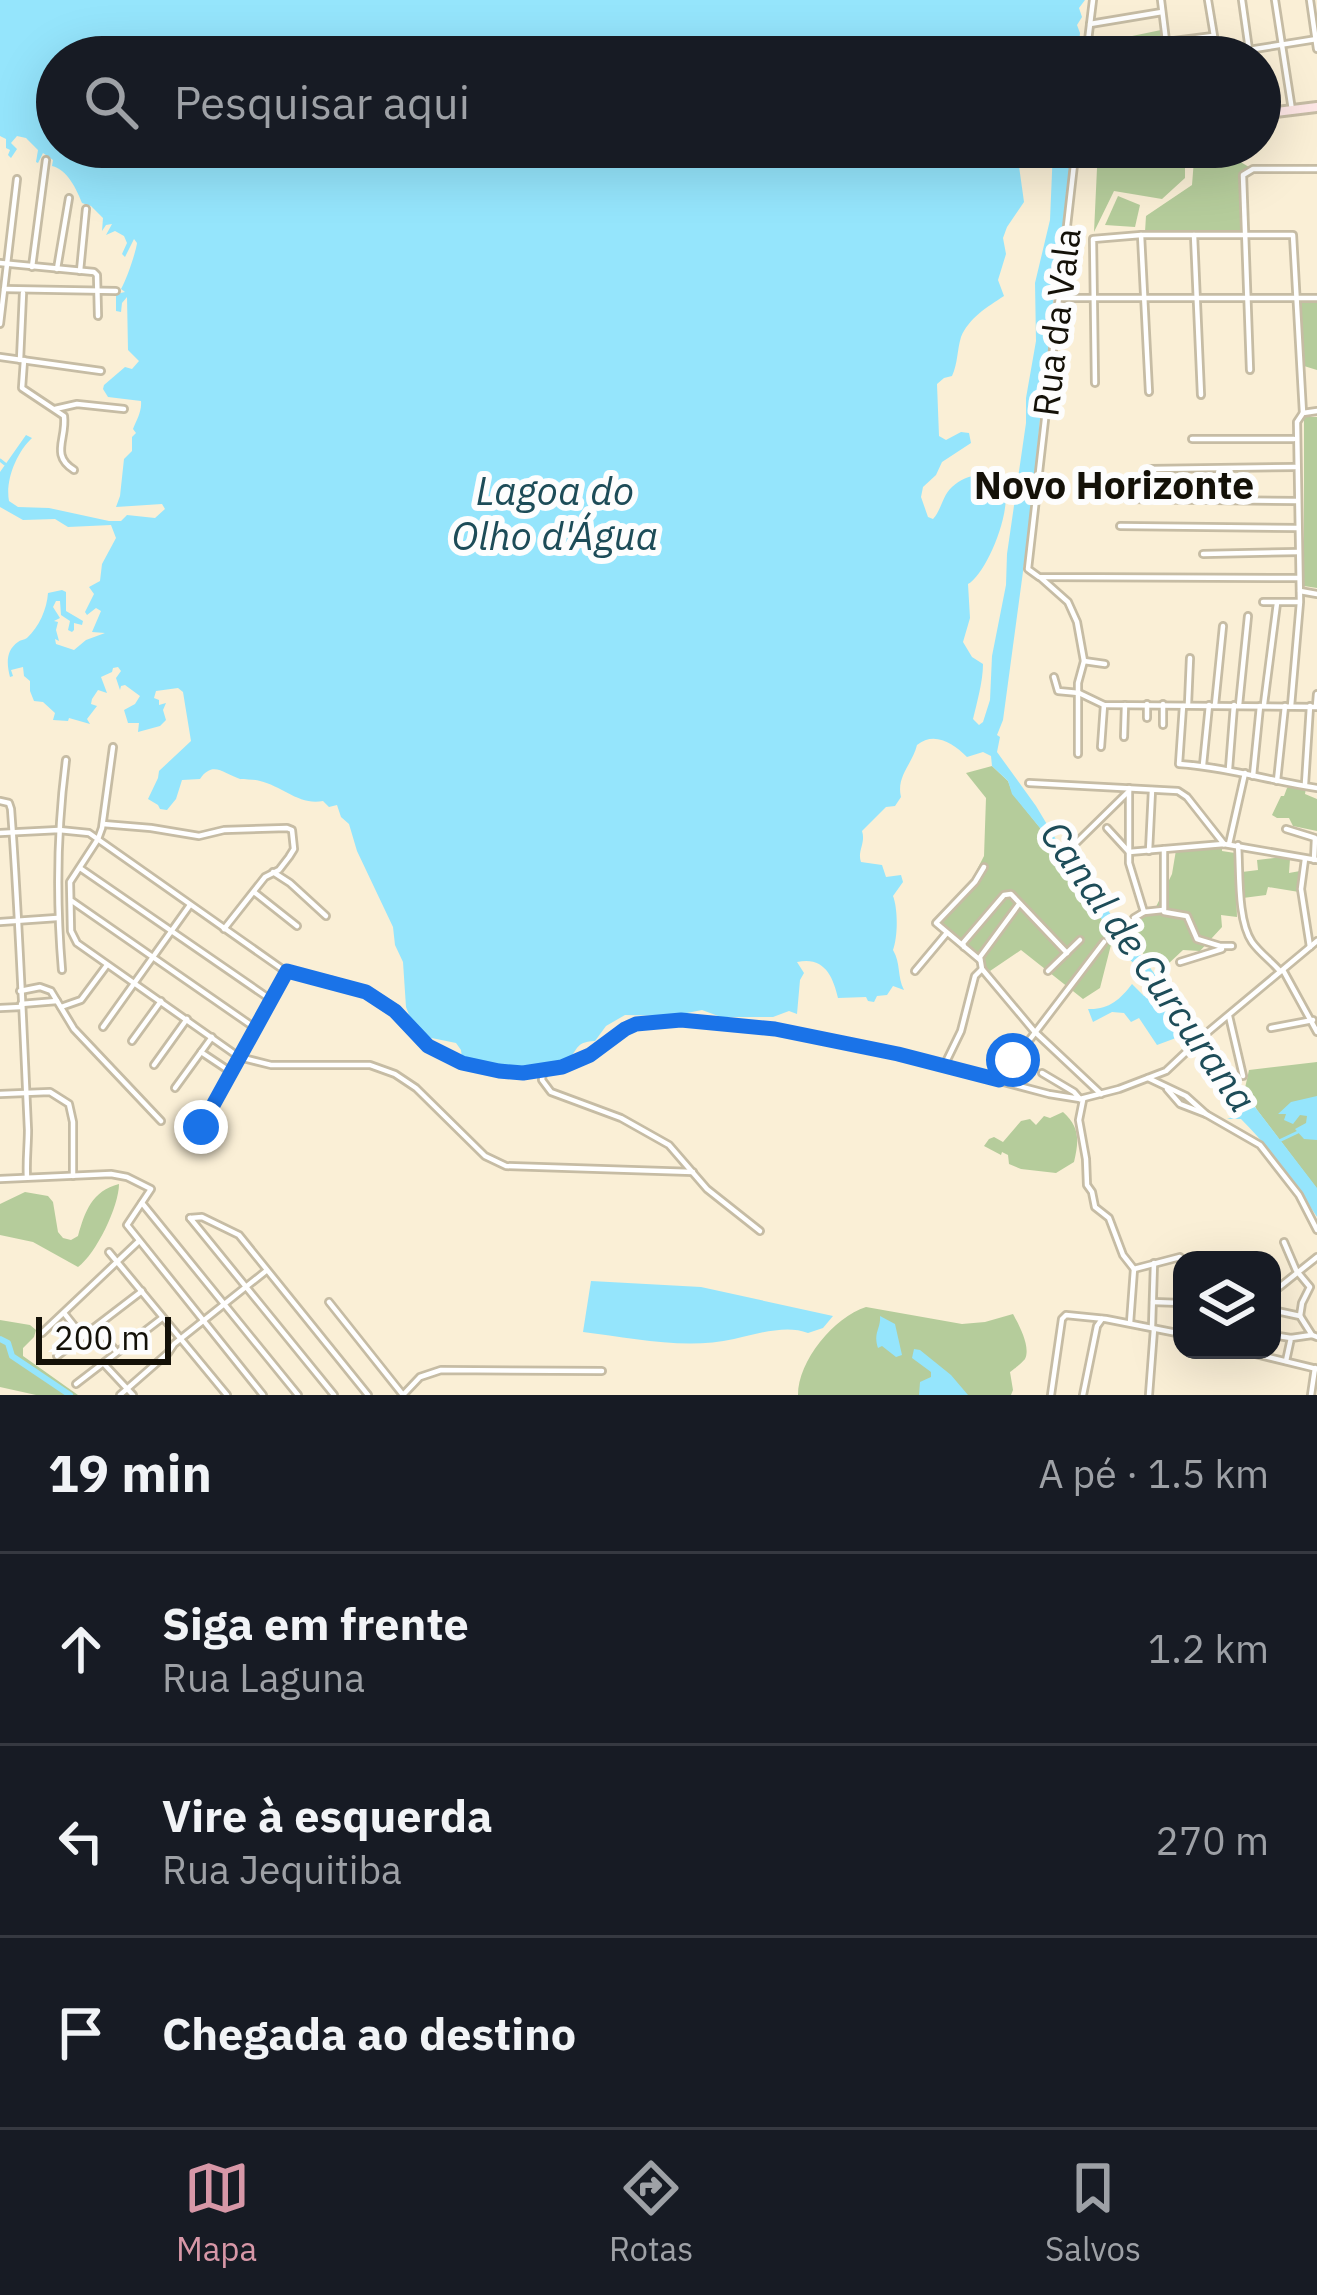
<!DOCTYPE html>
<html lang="pt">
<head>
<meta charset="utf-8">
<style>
	:root { --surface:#171b24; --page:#242831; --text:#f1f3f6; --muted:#9ea1a6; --line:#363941; --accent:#d797a7 }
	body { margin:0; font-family:"IBM Plex Sans",sans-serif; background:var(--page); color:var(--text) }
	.controls { position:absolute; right:36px; bottom:36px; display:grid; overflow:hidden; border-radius:24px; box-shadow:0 12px 48px #0002 }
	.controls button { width:108px; height:108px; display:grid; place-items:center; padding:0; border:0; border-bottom:3px solid var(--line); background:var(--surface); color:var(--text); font:60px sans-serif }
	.scale { position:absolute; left:36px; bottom:30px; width:135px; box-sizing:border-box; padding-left:12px; border:6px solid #141108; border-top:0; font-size:33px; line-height:42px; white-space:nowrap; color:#141108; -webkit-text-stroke:9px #fdfdfd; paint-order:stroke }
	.stop { position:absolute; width:36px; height:36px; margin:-27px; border:9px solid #1a73e8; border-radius:50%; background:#fff }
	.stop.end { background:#1a73e8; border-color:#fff; box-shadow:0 3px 12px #0008 }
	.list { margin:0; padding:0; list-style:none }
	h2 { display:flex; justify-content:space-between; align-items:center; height:156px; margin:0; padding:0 48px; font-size:51px }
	h2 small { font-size:39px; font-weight:400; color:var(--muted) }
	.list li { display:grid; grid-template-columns:78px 1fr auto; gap:36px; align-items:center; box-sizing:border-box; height:192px; padding:0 48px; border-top:3px solid var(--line) }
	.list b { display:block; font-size:45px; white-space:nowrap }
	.list p { margin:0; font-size:39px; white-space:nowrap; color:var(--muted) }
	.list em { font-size:39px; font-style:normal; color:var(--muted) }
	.icon { flex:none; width:66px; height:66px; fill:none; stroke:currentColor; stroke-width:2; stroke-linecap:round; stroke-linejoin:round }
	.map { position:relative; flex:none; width:1317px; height:1395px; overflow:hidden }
	.search { position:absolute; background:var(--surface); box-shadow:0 12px 48px #0002; left:36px; right:36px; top:36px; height:132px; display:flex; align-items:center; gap:30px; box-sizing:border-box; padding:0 42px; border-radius:66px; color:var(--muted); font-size:45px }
	.sheet { height:732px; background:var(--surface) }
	nav { display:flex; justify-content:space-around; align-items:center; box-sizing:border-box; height:168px; border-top:3px solid var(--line); background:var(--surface); font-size:33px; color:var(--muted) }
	nav a { display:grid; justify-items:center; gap:6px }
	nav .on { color:var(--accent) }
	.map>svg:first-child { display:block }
</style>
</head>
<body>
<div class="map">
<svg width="1317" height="1395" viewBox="0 0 1317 1395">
	<rect width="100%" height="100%" fill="#faefd6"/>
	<!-- green -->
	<g fill="#b5cc9b">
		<polygon points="1161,30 1165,57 1106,57 1108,41"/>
		<polygon points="1098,147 1185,147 1185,178 1162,199 1114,191 1094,232"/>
		<polygon points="1195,147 1215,147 1249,167 1240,174 1241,232 1145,232 1146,216 1192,185"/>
		<polygon points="1118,196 1140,205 1135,227 1105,225"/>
		<polygon points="1301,302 1317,302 1317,370 1304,366"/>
		<polygon points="1304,417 1317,417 1317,588 1304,586"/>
		<polygon points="992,766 1008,781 1013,794 1049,839 1061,862 1089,898 1113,937 1100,988 1083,999 1021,950 990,971 935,922 968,887 984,856 986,798 966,773"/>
		<polygon points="1293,785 1306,788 1305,794 1317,799 1317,831 1293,826 1289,818 1277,818 1272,815 1281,796 1284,796 1287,788"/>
		<polygon points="1222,846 1222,851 1235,853 1237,917 1221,915 1222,927 1200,951 1183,950 1167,965 1153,966 1120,924 1154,911 1172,874 1176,850"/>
		<polygon points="1282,857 1290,859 1289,873 1300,871 1299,892 1268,887 1266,895 1243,898 1242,872 1258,870 1257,860"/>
		<polygon points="1317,1062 1317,1189 1257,1110 1245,1088 1249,1070"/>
		<path d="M 1063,1112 C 1080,1127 1079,1141 1074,1162 L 1056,1173 L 1021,1169 L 1009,1164 L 1008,1155 L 1002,1152 L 1001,1155 L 984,1146 L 989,1139 L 994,1137 L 1003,1142 L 1021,1121 L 1030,1119 L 1036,1125 L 1044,1116 L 1050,1118 Z"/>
		<path d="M 119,1184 C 119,1206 96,1254 78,1267 L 33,1242 L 0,1235 L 0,1204 L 25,1192 L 48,1196 L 53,1202 L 58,1232 L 63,1238 L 71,1240 L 78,1236 C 85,1211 92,1191 119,1184 Z"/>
		<path d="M 866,1307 L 962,1324 L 985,1322 L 1013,1314 C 1019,1325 1031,1347 1025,1359 C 1024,1361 1012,1371 1010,1372 L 1013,1390 L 1011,1395 L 798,1395 C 798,1361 834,1317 866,1307 Z"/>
		<polygon points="0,1320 30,1325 36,1330 34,1337 23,1348 23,1356 78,1395 36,1395 0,1387"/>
	</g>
	<!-- water -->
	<g fill="#95e5fc">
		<path d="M 0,0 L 1085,0 L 1079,8 L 1082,17 L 1077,25 L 1080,33 L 1078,50 L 1074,52 L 1078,57 L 57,57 L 57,147 L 1027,147 L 1018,159 L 1024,202 L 1007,227 L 1003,238 L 1006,254 L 998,280 L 1004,296 C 987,307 969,318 961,337 C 957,350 958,363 952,376 L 944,378 L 937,384 L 939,436 L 946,440 L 961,432 L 969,433 L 971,443 L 942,462 L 936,475 L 923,487 L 921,497 L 928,517 L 933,519 C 942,509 942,496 952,487 C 961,479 967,477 978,475 C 986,474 988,471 996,475 C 1023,488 988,574 968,584 L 970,618 L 963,642 L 972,657 L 983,664 C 983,681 977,702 973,719 L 979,725 L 983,722 L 990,700 L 992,656 L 1006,585 L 1007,554 L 1026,423 L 1026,398 L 1036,341 L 1035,283 L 1050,220 L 1053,149 L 1074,147 L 1054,295 L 1043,400 L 1046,404 L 1040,419 L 1032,505 L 1003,720 L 997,735 L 1000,737 L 997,752 L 1036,806 L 1057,841 L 1195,1029 L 1317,1188 L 1317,1217 C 1294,1182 1271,1149 1241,1119 L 1227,1119 L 1242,1114 C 1227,1085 1205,1066 1191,1036 L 1184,1035 L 1157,1045 L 1139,1018 L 1131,1022 L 1124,1013 L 1112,1012 L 1093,1022 L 1088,1009 C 1108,1010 1120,1000 1132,984 L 1144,996 L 1155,991 L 1138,967 L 1122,953 L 1089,898 L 1061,862 L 1049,839 L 1012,794 L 1008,781 L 992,766 L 991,756 L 983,752 L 967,757 C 953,743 934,731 917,745 C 912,765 896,776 901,797 L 895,806 L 886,807 L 862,831 C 866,843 857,851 861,862 L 882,865 L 886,877 L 901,875 L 903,882 L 893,896 C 898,909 898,936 893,950 C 901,963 897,977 904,990 L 893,986 L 887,995 L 877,996 L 874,1002 L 868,1001 L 866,997 L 838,998 C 833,976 824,956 797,962 L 804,973 L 800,980 L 797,1014 L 789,1011 L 773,1017 L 721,1017 L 702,1010 L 672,1016 L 625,1015 L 606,1026 L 595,1041 C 572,1042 580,1052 565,1061 C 550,1071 484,1066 466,1062 L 462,1058 L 461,1050 L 456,1043 L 417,1035 L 406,1007 L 403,962 L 395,945 L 393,927 L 357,851 L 349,824 L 341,817 L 337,805 L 329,807 L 323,801 C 300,806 282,786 260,781 C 254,779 247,780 240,779 C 224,774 213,760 200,779 L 182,780 L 176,799 L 167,810 L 160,809 L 158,805 L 148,799 L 158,778 L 159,771 L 191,741 L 183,692 L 178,688 L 156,691 L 154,698 L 159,700 L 159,705 L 166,703 L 163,710 L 166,720 L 160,726 L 138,732 L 139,723 L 128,723 L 124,710 L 135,704 L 140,696 L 125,685 L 121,686 L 120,690 L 116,678 L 121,671 L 118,667 L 113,668 L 112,672 L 101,677 L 107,693 L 98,690 L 92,699 L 91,704 L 97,706 L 87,719 L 90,724 L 69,718 L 68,721 L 53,720 L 55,713 L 43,702 L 34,701 L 30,691 L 30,681 L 24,676 L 23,667 L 11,670 L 13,676 L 10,677 C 7,665 5,651 18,642 C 20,640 24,640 27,638 C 39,627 47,609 48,593 L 62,590 L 66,592 L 66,611 L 83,621 L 82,625 L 74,623 L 74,630 L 72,632 L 68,630 L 70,621 L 61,615 L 60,601 L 56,601 L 53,607 L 60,618 L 54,621 L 58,622 L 56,630 L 59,641 L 55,639 L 56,644 L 74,650 L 86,640 L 105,633 L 92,632 L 101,611 L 96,608 L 87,615 L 85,612 L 94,594 L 89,587 L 100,581 L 102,564 L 116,538 L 111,525 L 68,527 L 55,519 L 23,520 L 0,507 L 0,472 L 26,435 L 32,438 C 17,452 5,480 9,501 L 18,507 L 49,508 L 109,521 L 121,521 L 127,515 L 155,518 L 165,509 L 162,504 L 116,507 L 120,496 L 124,459 L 132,451 L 132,437 L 136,433 L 133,429 C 136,421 142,412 141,401 L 108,397 L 103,389 L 104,385 L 125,367 L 132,369 L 139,361 L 128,350 L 127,297 L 122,303 L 121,312 L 116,311 L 116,294 L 125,292 L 121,289 C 126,281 136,252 137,243 L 134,239 L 125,257 L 122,254 L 127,243 L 124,236 L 115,231 L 106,235 L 112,224 L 106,225 L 102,231 L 103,218 L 91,206 L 82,203 C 77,190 67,169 52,166 L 53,160 L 43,153 L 38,163 L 36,162 L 38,150 L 26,138 L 17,136 L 11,143 L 17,149 L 11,158 L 8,155 L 10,150 L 6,148 L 6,139 L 0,136 Z"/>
		<polygon points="1317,1096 1317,1140 1304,1139 1295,1129 1306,1123 1307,1116 1300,1115 1293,1124 1284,1120 1286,1114 1278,1114 1291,1102"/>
		<path d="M 591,1281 L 701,1287 L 833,1316 L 823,1328 L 808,1333 C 786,1324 757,1334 734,1339 C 686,1350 632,1338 583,1332 Z"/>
		<path d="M 880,1316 L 895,1324 L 902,1355 L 896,1357 L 882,1346 L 878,1348 C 873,1332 881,1329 880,1316 Z"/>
		<polygon points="914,1349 920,1350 951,1375 968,1395 919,1395 920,1382 931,1377 931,1372 912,1358"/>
	</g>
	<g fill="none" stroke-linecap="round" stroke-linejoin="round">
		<!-- stream -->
		<g stroke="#95e5fc" stroke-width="3">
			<polyline points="0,460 5,464"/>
			<polyline points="1279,1141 1298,1132"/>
		</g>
		<!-- canal -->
		<polyline stroke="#95e5fc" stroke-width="6" points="0,1339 8,1343 12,1356 70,1395"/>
		<defs>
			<g id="minor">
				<polyline points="1161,0 1168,57"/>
				<polyline points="1208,0 1217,54"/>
				<polyline points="1242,0 1250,57"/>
				<polyline points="1275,0 1292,110"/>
				<polyline points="1310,0 1317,49"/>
				<polyline points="1090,24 1162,12"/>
				<polyline points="1166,42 1213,36"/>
				<polyline points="1217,55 1317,39"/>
				<polyline points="1086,57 1093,0"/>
				<polyline points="1076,147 1028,569 1039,577 1299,578"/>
				<polyline points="1141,235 1149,392"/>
				<polyline points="1194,235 1201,395"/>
				<polyline points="0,263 94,272 97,275 98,316"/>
				<polyline points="32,267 46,160"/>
				<polyline points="57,269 69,198"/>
				<polyline points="80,271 86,209"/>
				<polyline points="4,289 116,291"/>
				<polyline points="1060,298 1317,298"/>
				<polyline points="0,324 17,179"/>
				<polyline points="0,357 101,371"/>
				<polyline points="20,360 23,293"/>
				<path d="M 24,360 L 22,388 L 64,416 C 67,439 50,455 74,470"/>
				<polyline points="1250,370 1243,175 1253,169 1317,169"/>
				<polyline points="1095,383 1093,239 1141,235 1293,235 1303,413"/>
				<polyline points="55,409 77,404 124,409"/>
				<polyline points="1192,439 1294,439"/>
				<polyline points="1151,469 1295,467"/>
				<polyline points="1127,499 1297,501"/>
				<polyline points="1120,526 1298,528"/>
				<polyline points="1203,554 1298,552"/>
				<polyline points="1041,578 1068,602 1077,622 1084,661 1078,683 1078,754"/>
				<polyline points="1300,591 1317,594"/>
				<polyline points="1263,602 1299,602"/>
				<polyline points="1084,661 1105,664"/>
				<polyline points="1054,677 1058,691 1079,693 1104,705 1317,707"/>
				<polyline points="1188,704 1190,658"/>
				<polyline points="1264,704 1277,603"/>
				<polyline points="1215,705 1223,626"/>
				<polyline points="1239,705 1248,616"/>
				<path d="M 1183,706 L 1179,764 C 1226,767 1270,781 1317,788"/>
				<polyline points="1291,706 1300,602 1297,422 1303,413 1317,411"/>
				<polyline points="1316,706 1317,694"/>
				<polyline points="1147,718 1147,704"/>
				<polyline points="1163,725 1163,704"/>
				<polyline points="1124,737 1125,705"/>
				<polyline points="113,747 102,828 98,839 70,882 71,931 77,943 239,1057 271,1065 370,1065 395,1074 416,1088 485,1156 506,1166 693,1172"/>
				<polyline points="1101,747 1104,705"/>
				<polyline points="1203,765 1209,705"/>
				<polyline points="1229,769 1234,705"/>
				<polyline points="1253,776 1260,706"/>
				<polyline points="1277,781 1285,706"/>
				<polyline points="1029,783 1178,791 1187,797 1224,844"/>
				<polyline points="1305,784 1310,706"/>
				<polyline points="1129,788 1129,863 1144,912"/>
				<path d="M 0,801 L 9,803 L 11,809 C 19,916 23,1023 28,1130 C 28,1146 26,1161 27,1177"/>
				<polyline points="103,824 151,828 199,836 224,830 287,828 292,830 294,849 289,857 279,870 265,877 224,929"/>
				<polyline points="1107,828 1129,852 1224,844 1317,860"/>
				<polyline points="1286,829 1315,838 1314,860"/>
				<polyline points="0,833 59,830 89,833 285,971 333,981 366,992 400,1015 418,1038 428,1045 462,1063 499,1071 523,1073 562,1067 590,1055 625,1029 636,1024 681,1020 760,1027 820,1038 898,1054 1049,1094 1080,1099 1119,1089 1166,1071 1202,1037 1317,941"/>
				<polyline points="1075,844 1129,791"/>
				<polyline points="1229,844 1245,773"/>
				<path d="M 1238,845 C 1240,871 1237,920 1252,942 C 1259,952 1271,961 1279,970"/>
				<polyline points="1164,849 1164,912 1187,916 1197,939 1220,946 1232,946"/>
				<polyline points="1149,851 1152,790"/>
				<polyline points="1305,859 1301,889 1310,947"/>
				<polyline points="80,868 270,999"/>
				<polyline points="273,872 290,883 326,916"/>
				<polyline points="254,892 297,926"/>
				<polyline points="72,901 255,1028"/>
				<polyline points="1134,918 1144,912 1163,910"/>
				<polyline points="0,922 57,918"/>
				<polyline points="964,947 963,943 1004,895 1011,894 1067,953"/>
				<polyline points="980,960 936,923 975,882 984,867"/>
				<polyline points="1180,962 1222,949"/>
				<polyline points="982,969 1034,1031 1101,1094"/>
				<path d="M 62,970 C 56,900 57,830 66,760"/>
				<polyline points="1283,970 1317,1032"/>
				<polyline points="915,971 946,934"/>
				<polyline points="1048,971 1080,940"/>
				<polyline points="20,991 40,987 51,991 74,1029 161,1121"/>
				<polyline points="21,1004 57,1001"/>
				<polyline points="61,1007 81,1000 107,965"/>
				<polyline points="0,1008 21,1007"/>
				<polyline points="1229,1016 1243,1076"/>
				<polyline points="103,1027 190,905"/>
				<polyline points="1271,1028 1313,1020"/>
				<polyline points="132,1041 161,1001"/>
				<polyline points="201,1052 231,1072"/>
				<polyline points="154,1065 187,1019"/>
				<polyline points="944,1066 961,1031 975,976 982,969 980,957 1019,904"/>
				<polyline points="543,1071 542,1080 551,1092 621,1118 669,1145 707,1189 760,1231"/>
				<polyline points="1042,1073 1074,1092 1080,1099"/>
				<polyline points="1148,1078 1186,1096 1206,1114 1260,1145 1299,1195 1317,1230"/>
				<polyline points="999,1080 1104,942"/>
				<polyline points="175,1088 212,1037"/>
				<polyline points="1167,1089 1180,1104 1206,1114"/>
				<polyline points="0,1094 50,1092 69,1104 73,1122 73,1176"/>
				<polyline points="1083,1100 1079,1120 1086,1159 1087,1185 1092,1192 1095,1207 1109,1218 1123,1255 1134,1269"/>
				<polyline points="201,1127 285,971"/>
				<polyline points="0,1179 111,1174 127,1177 151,1189 127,1225 263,1395"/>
				<polyline points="142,1203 298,1395"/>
				<polyline points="190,1218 202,1217 239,1235 368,1395"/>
				<polyline points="190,1218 334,1395"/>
				<polyline points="1284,1242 1296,1270 1310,1287 1302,1303 1300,1316"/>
				<polyline points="109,1252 227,1395"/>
				<polyline points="1134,1269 1180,1257"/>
				<polyline points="1272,1293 1317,1257"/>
				<polyline points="329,1302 403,1395"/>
				<polyline points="1153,1302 1182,1303"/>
				<polyline points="1272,1310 1300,1316 1312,1335 1317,1337"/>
				<polyline points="64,1313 83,1337"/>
				<polyline points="1130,1323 1134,1269"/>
				<polyline points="96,1327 115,1350"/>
				<polyline points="1152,1327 1154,1263"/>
				<polyline points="42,1333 139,1241"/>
				<polyline points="1272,1335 1291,1338"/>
				<polyline points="1239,1350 1317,1369"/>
				<polyline points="57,1356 142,1291"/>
				<polyline points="1286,1361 1291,1338 1312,1335"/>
				<polyline points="104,1364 133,1395"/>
				<polyline points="76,1384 162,1318"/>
				<polyline points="120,1395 168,1353 174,1344 266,1271"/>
				<polyline points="403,1395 420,1377 441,1370 602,1371"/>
				<polyline points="1051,1395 1062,1319 1066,1315 1106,1319 1182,1334"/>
				<polyline points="1083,1395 1097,1326 1102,1319"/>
				<polyline points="1149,1395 1154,1329"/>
				<polyline points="1311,1395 1315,1368"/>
			</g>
			<polyline id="secondary" points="1260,114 1317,107"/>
		</defs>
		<!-- minor casing -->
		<use href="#minor" stroke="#c6bca4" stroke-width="10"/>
		<!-- secondary casing -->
		<use href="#secondary" stroke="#c6bca4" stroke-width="14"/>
		<!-- minor -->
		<use href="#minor" stroke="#fff" stroke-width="4.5"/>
		<!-- secondary -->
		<use href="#secondary" stroke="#fde6e5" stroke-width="8"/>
	</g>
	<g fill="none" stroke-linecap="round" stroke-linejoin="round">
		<!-- route -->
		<polyline stroke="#1a73e8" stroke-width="15" points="201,1127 287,971 366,992 395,1011 428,1046 462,1063 499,1071 523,1073 562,1067 590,1055 625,1029 636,1024 681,1020 775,1029 898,1054 999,1080 1013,1060"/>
	</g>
	<g text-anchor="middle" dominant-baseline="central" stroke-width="12" stroke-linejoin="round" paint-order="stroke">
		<!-- street labels -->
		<g font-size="36" fill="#141108" stroke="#fdfdfd">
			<text transform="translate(1056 322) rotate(-83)">Rua da Vala</text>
		</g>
		<!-- neighbourhood labels -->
		<g font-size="39" font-weight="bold" fill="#141108" stroke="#fdfdfd">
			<text x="1114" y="484">Novo Horizonte</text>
		</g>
		<!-- water labels -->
		<g font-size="39" font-style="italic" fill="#1d4c58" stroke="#fdfdfd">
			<text x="555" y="490">Lagoa do<tspan x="555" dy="45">Olho d'Água</tspan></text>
			<text transform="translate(1149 966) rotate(55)">Canal de Curcurana</text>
		</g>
	</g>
</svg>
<div class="controls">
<button><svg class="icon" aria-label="layers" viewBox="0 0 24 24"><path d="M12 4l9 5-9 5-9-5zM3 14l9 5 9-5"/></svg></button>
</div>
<div class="scale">200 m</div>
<div class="stop" style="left:1013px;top:1060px"></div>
<div class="stop end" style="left:201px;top:1127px"></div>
<div class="search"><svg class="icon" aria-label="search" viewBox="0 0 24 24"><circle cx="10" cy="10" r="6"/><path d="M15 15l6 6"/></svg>Pesquisar aqui</div>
</div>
<section class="sheet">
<h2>19 min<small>A pé · 1.5 km</small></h2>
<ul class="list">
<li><svg class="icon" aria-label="ahead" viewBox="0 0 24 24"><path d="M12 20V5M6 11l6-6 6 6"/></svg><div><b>Siga em frente</b><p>Rua Laguna</p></div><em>1.2 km</em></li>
<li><svg class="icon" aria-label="left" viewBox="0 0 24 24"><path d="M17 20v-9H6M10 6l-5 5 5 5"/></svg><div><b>Vire à esquerda</b><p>Rua Jequitiba</p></div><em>270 m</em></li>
<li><svg class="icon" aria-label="arrive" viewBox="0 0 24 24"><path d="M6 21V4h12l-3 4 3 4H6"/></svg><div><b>Chegada ao destino</b></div></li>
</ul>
</section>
<nav>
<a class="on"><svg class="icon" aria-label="map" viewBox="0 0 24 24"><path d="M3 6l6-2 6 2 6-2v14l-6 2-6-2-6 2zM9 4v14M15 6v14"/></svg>Mapa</a>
<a><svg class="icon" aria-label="directions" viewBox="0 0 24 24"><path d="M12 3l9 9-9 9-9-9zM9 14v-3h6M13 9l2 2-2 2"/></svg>Rotas</a>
<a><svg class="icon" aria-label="saved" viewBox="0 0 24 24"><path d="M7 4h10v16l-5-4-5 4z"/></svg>Salvos</a>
</nav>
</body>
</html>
